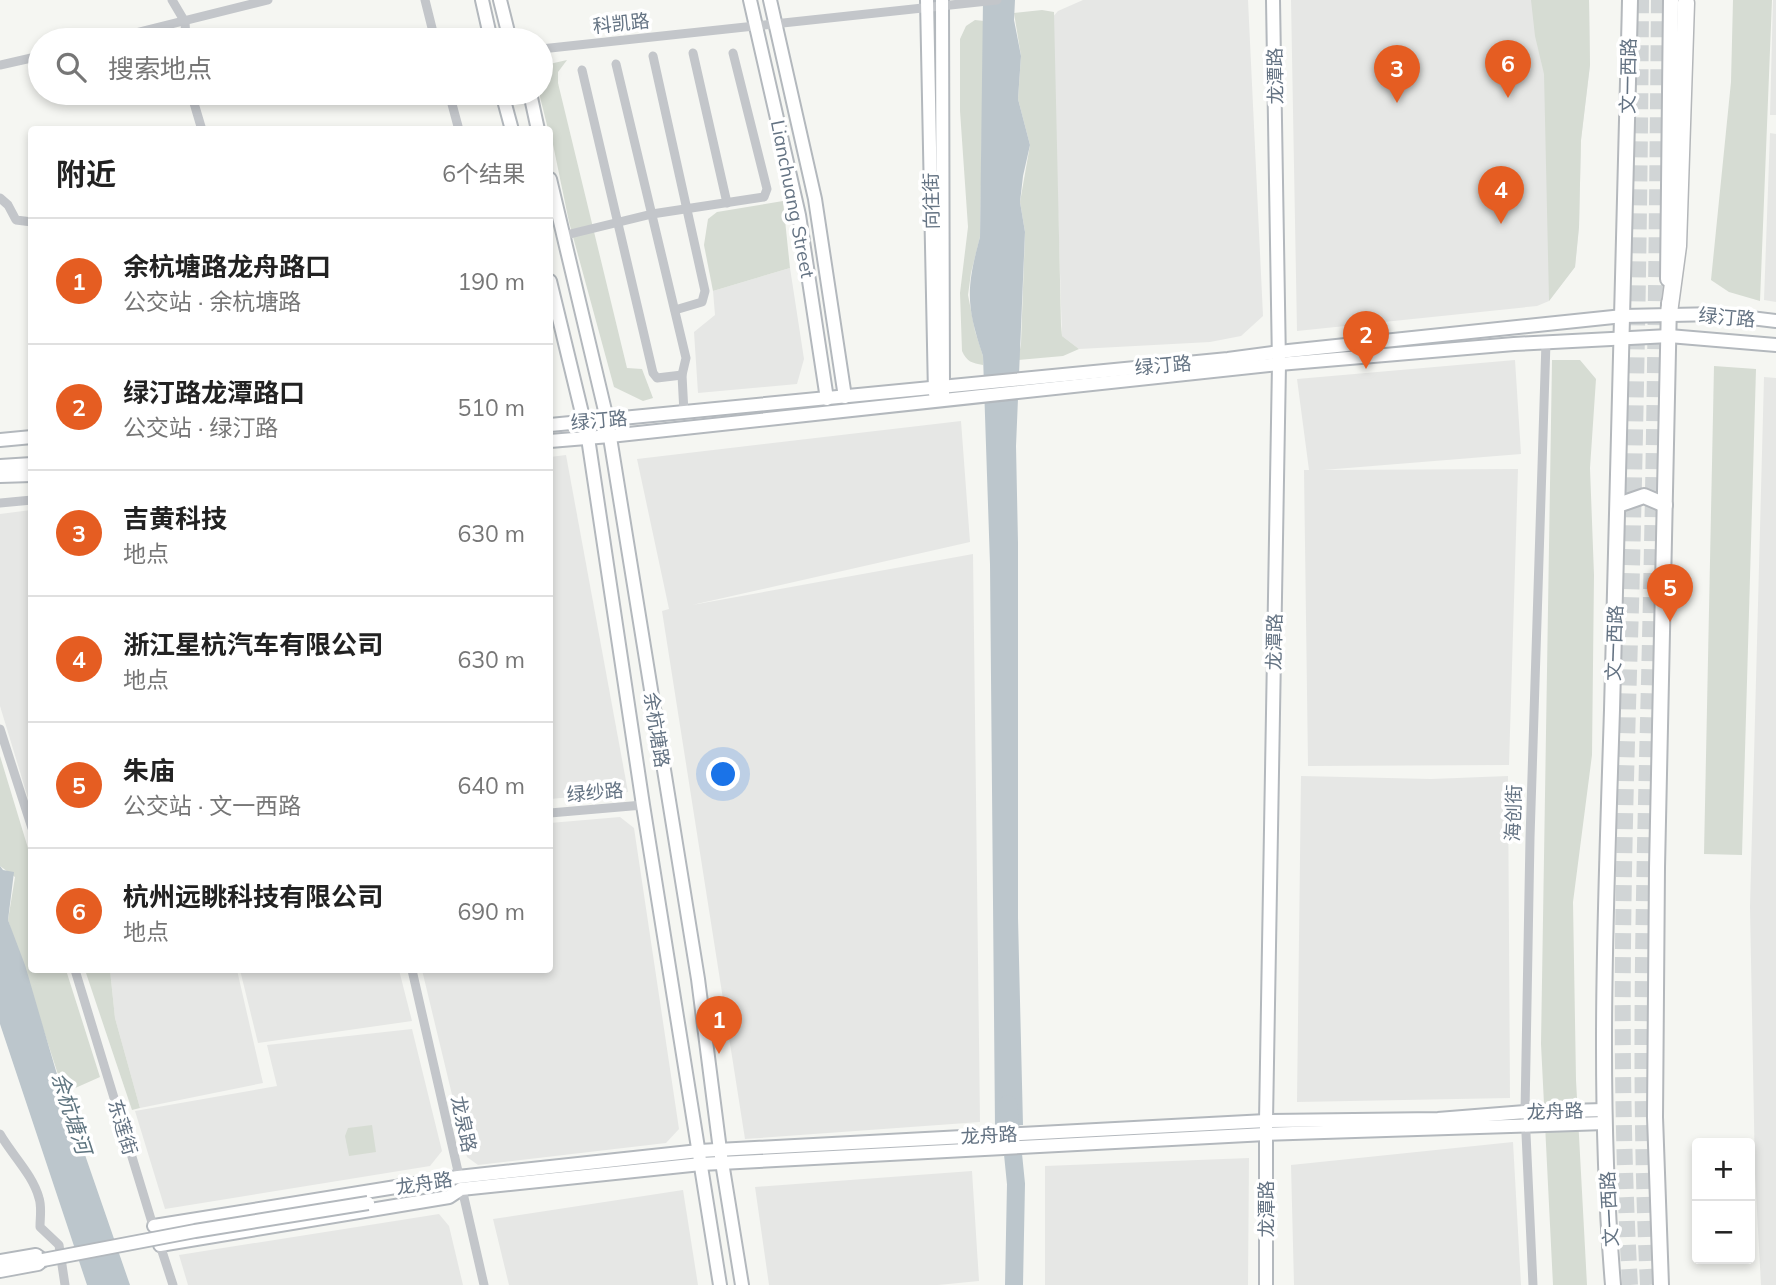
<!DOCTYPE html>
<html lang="zh">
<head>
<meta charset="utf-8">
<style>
	:root { --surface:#fff; --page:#f6f6f6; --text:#222; --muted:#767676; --line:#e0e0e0; --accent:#e55d22 }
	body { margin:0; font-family:Mulish,"Noto Sans SC",sans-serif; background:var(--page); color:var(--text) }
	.controls { position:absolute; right:21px; bottom:21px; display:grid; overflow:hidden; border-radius:7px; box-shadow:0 4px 10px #0003 }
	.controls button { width:63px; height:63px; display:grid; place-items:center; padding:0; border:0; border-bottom:2px solid var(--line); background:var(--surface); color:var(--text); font:35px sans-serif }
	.you { position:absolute; left:724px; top:775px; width:24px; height:24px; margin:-18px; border:5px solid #fff; border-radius:50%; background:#1a73e8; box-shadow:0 0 0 10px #1a73e833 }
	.badge { display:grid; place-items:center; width:46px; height:46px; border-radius:50%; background:var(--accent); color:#fff; font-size:23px; font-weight:700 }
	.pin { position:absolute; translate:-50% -58px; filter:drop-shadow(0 2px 4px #0008) }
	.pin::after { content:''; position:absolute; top:37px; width:24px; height:21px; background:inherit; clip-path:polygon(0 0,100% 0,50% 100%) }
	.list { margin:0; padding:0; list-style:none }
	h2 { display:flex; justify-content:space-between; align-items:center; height:91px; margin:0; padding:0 28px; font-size:30px }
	h2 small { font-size:23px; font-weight:400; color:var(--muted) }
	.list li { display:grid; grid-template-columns:46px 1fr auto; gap:21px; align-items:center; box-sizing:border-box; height:126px; padding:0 28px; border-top:2px solid var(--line) }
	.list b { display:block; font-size:26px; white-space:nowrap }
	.list p { margin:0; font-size:23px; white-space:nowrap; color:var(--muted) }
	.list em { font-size:23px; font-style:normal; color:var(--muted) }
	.icon { flex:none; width:38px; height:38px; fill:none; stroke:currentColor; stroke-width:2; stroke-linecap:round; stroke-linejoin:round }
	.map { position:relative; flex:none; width:1776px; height:1285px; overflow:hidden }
	.search { position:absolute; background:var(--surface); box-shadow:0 4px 10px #0003; left:28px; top:28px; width:525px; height:77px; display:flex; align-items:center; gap:18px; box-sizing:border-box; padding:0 24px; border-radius:38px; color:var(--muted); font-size:26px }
	.panel { position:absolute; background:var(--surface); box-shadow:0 4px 10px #0003; left:28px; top:126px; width:525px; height:847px; border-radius:7px }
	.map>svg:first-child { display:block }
</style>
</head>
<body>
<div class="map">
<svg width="1776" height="1285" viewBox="0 0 1776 1285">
	<rect width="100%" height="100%" fill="#f5f6f2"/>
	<!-- built -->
	<g fill="#e6e7e5">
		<polygon points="1083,0 1248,0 1263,316 1241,336 1210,342 1079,349 1062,336 1052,18 1058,11"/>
		<polygon points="1291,0 1589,0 1590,65 1581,140 1579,227 1575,267 1549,301 1537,306 1297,331"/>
		<polygon points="1773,0 1776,0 1776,115 1770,115"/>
		<polygon points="1770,133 1776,134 1776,302 1764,300"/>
		<polygon points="790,268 804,359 797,384 698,393 694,332 715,315 713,291"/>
		<polygon points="1515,360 1521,454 1323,470 1518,469 1509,765 1308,766 1304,470 1309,470 1297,379"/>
		<polygon points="1764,377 1776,378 1776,1285 1761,1285 1755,1174 1750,907"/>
		<polygon points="961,421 970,542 692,605 973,554 980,1122 745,1139 662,611 669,609 637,459"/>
		<polygon points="566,455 628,792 550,799 550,457"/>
		<polygon points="31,510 32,510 31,808 0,706 0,514"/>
		<polygon points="1301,776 1431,779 1508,776 1510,1098 1297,1102"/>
		<polygon points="620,817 634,828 679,1129 666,1143 478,1165 467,1157 422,970 550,970 550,823"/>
		<polygon points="110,970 237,970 263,1083 140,1108 115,1018"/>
		<polygon points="240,970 399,970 412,1021 258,1043"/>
		<polygon points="412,1029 442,1151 430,1166 165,1209 135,1111 277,1086 267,1045"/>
		<polygon points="1513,1142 1521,1285 1294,1285 1291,1165"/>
		<polygon points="1249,1158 1248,1285 1045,1285 1045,1166"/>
		<polygon points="972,1171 979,1281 938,1285 769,1285 755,1187"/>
		<polygon points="683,1190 698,1285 509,1285 493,1219"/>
		<polygon points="439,1214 449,1226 463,1285 188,1285 179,1255"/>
	</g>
	<!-- green -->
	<g fill="#d6dcd3">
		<polygon points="1531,0 1589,0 1590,65 1581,140 1579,227 1575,267 1549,301 1544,74 1535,36"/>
		<polygon points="1733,0 1772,0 1760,301 1729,292 1711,280 1731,82"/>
		<polygon points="1042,10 1054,12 1061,325 1062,336 1079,349 1063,356 1018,360 1021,344 1025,232 1020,202 1030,145 1018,99 1021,56 1014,13"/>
		<path d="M 975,20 L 984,21 L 980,237 L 971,273 L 968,295 L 975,331 L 983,356 L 983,365 C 972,363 967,362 962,351 L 960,293 L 968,227 L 960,111 L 960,39 L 966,26 Z"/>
		<polygon points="567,60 558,72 558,83 627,368 642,369 653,398 643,401 614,387 569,222 550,130 548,129 539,93 541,70 545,65"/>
		<polygon points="783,201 790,268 713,291 704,245 708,219 717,212"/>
		<polygon points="1552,360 1580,360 1596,379 1590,468 1594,575 1592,755 1573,902 1576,1080 1587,1285 1553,1285 1541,1044"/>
		<polygon points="1714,366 1756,369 1742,855 1704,854"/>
		<polygon points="0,756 31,858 32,970 66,970 100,1077 64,1093 8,920 15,877 0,866"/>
		<polygon points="85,970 110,970 115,1018 140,1108 132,1110"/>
		<polygon points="372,1125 376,1152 349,1156 345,1136 348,1128"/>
	</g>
	<!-- water -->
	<g fill="#bcc6cc">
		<path d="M 983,0 L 1015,0 L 1014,20 L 1021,56 L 1018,99 L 1030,145 L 1023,176 L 1020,202 L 1025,232 L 1016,446 L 1018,543 L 1018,918 L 1023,1125 L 995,1127 L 990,564 L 983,356 C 966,305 966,289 980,237 Z"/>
		<polygon points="0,866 3,870 14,872 8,920 25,965 56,1071 130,1285 87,1285 0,1024"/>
	</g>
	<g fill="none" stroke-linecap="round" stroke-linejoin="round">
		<!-- river -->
		<polyline stroke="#bcc6cc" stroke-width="18" points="1008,1104 1016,1184 1014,1285"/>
		<!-- highway-tunnel -->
		<g stroke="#d1d5d6" stroke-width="16" stroke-dasharray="16 8" stroke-linecap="butt">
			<path d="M 1630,1285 C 1617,1057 1624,835 1631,607 C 1636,405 1640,202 1641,0"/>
			<path d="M 1648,1285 C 1637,1070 1645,855 1650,639 C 1655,426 1657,213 1659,0"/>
		</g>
		<defs>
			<g id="secondary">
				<polyline points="482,0 491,40"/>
				<polyline points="500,0 510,40"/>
				<polyline points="750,0 799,215 827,399"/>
				<polyline points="770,0 815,199 845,397"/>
				<polyline points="927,0 935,394"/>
				<polyline points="942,0 943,395"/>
				<polyline points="502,93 512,130"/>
				<polyline points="530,93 538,130"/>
				<polyline points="550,179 607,419 698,979 720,1150 742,1285"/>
				<polyline points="550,281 588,438 643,805 720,1285"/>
				<polyline points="550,425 1228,359 1279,352 1623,316 1718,314 1776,321"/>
				<polyline points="0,440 32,437"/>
				<polyline points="550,441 610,436 1279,364 1514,344 1669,336 1776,345"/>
				<polyline points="0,466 32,464"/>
				<polyline points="0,476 32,475"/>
				<polyline points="154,1226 458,1177 699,1151 1266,1121 1438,1119 1525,1112 1605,1110"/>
				<polyline points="160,1245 449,1197 461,1189 701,1164 1266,1134 1605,1123"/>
				<polyline points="0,1261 36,1255 43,1260"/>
				<polyline points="0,1271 38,1264 43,1260"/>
				<polyline points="1266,1285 1266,1121 1279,364 1273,0"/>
			</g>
			<g id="primary">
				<polyline points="1668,279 1671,0"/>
				<polyline points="1618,505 1644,496 1665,505"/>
				<path d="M 1613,1285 C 1597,1094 1606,902 1612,710 C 1619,474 1625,237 1630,0"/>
				<polyline points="1661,1285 1655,1117 1657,868 1669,303"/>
			</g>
			<polyline id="highway" points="1669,313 1678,246 1686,3"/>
		</defs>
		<!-- secondary casing -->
		<use href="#secondary" stroke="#b3b8bd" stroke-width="16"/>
		<!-- primary casing -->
		<use href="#primary" stroke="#b4b8bc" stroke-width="18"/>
		<!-- highway casing -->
		<use href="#highway" stroke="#b4b7ba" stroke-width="19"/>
		<!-- street -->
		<g stroke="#c3c6ca" stroke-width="9">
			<polyline points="172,0 185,22 186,40"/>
			<polyline points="425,0 435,40"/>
			<polyline points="107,40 268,0"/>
			<polyline points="541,49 997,0"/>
			<polyline points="693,53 727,203"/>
			<polyline points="653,56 705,291 702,302 675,310"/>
			<polyline points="616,64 686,358 682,375 684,413"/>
			<polyline points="0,65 40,56"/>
			<polyline points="582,70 653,373 657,378 682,375"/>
			<polyline points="191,93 202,130"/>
			<polyline points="449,93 459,130"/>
			<polyline points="0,198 8,205 16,220 32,222"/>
			<polyline points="562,236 652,214 764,197 767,189 733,53"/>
			<polyline points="0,503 32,500"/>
			<polyline points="0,729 32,828"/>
			<polyline points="550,813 643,805"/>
			<polyline points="75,970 154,1229"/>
			<polyline points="412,970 484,1285"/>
			<path d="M 0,1134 C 12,1155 33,1175 39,1198 C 42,1207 40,1217 40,1227 L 59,1245 L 65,1285"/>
			<polyline points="159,1242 173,1285"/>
			<polyline points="1533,1285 1525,1112 1530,838 1546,342"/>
		</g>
		<!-- secondary -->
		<use href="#secondary" stroke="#fff" stroke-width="12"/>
		<!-- primary -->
		<use href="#primary" stroke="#fff" stroke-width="14"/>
		<!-- highway -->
		<use href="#highway" stroke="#fff" stroke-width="16"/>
		<defs>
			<polyline id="secondary-bridge" points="43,1260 195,1231 368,1203"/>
		</defs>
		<!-- secondary-bridge casing -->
		<use href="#secondary-bridge" stroke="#b3b8bd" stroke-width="16" stroke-linecap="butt"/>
		<!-- secondary-bridge -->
		<use href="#secondary-bridge" stroke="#fff" stroke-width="12"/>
	</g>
	<g text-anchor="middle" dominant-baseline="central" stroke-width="7" stroke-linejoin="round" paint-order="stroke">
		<!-- street labels -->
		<g font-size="19" fill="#647383" stroke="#fff">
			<text transform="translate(621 23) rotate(-6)">科凯路</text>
			<text transform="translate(1275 76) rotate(-91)">龙潭路</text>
			<text transform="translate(1628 76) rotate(-89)">文一西路</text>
			<text transform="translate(793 199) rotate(79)">Lianchuang Street</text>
			<text transform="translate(931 201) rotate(-91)">向往街</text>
			<text transform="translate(1727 317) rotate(5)">绿汀路</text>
			<text transform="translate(1163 365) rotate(-5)">绿汀路</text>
			<text transform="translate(599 420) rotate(-5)">绿汀路</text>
			<text transform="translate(1274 642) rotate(-89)">龙潭路</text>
			<text transform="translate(1614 643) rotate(-88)">文一西路</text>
			<text transform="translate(657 730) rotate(81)">余杭塘路</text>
			<text transform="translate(595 792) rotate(-5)">绿纱路</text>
			<text transform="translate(1513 813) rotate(-88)">海创街</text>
			<text transform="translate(1555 1111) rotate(-2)">龙舟路</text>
			<text transform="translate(464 1124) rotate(78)">龙泉路</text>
			<text transform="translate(123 1127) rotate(73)">东莲街</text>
			<text transform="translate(989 1135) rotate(-3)">龙舟路</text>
			<text transform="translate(424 1183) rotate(-9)">龙舟路</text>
			<text transform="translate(1266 1209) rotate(-90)">龙潭路</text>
			<text transform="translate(1609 1209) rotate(-93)">文一西路</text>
		</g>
		<!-- water labels -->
		<g font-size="21" font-style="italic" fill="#5f7580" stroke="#fff">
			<text transform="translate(72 1113) rotate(72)">余杭塘河</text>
		</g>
	</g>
</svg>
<div class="controls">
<button>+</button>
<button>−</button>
</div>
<div class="you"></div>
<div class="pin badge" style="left:719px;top:1054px">1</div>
<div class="pin badge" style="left:1366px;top:369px">2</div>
<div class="pin badge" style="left:1397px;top:103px">3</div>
<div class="pin badge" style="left:1501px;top:224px">4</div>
<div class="pin badge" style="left:1670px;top:622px">5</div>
<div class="pin badge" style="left:1508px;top:98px">6</div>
<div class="search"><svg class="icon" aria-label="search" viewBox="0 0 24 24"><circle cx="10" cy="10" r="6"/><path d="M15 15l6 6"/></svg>搜索地点</div>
<section class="panel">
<h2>附近<small>6个结果</small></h2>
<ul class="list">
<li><span class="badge">1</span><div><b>余杭塘路龙舟路口</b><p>公交站 · 余杭塘路</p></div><em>190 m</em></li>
<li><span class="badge">2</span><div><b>绿汀路龙潭路口</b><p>公交站 · 绿汀路</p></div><em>510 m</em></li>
<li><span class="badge">3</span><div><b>吉黄科技</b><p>地点</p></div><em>630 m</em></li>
<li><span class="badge">4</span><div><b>浙江星杭汽车有限公司</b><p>地点</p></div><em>630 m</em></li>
<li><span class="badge">5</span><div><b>朱庙</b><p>公交站 · 文一西路</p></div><em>640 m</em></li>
<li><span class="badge">6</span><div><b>杭州远眺科技有限公司</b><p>地点</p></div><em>690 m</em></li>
</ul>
</section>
</div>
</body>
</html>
